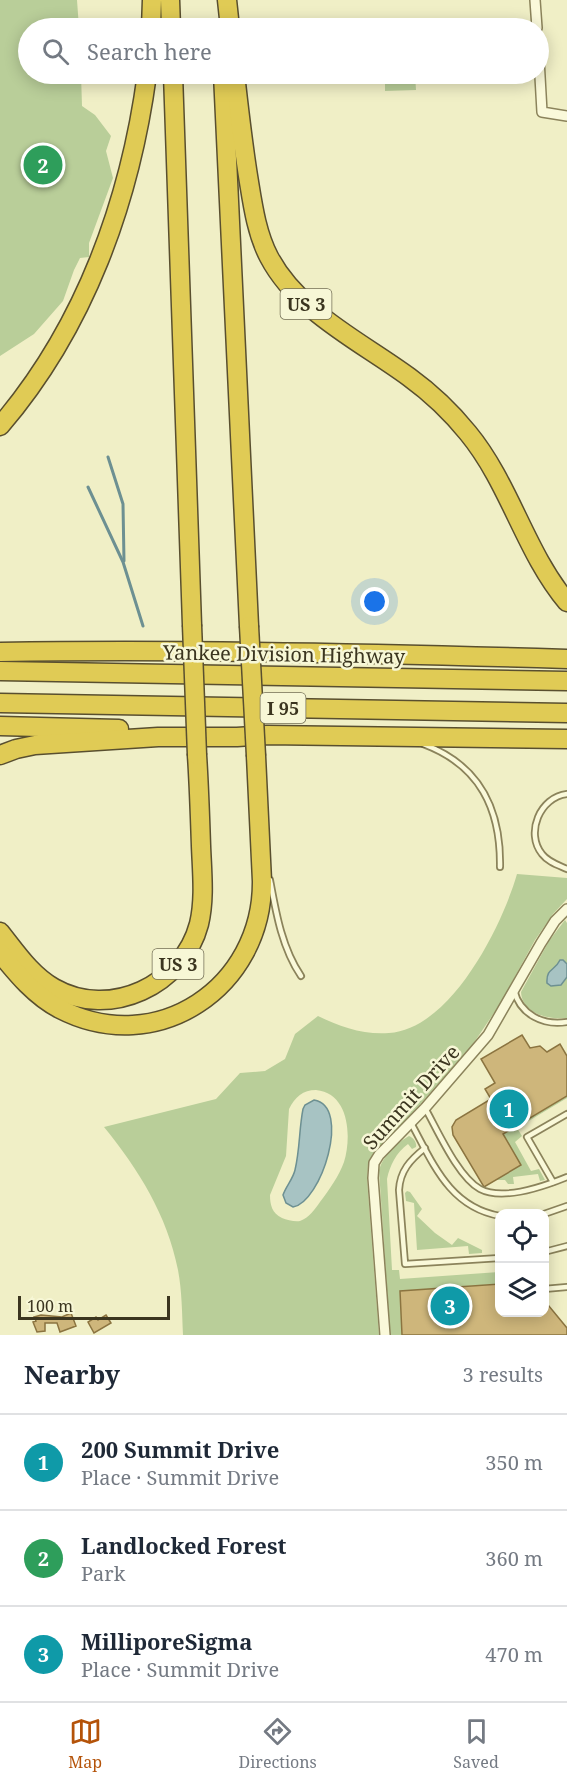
<!DOCTYPE html>
<html lang="en">
<head>
<meta charset="utf-8">
<style>
	:root { --surface:#fff; --page:#f6f6f7; --text:#1f2937; --muted:#747a83; --line:#e0e1e3; --accent:#b45309 }
	body { margin:0; font-family:"Noto Serif",serif; background:var(--page); color:var(--text) }
	.controls { position:absolute; right:18px; bottom:18px; display:grid; overflow:hidden; border-radius:12px; box-shadow:0 3px 15px #0003 }
	.controls button { width:54px; height:54px; display:grid; place-items:center; padding:0; border:0; border-bottom:2px solid var(--line); background:var(--surface); color:var(--text); font:30px sans-serif }
	.scale { position:absolute; left:18px; bottom:15px; width:152px; box-sizing:border-box; padding-left:6px; border:3px solid #3b351f; border-top:0; font-size:16px; line-height:21px; white-space:nowrap; color:#3b351f; -webkit-text-stroke:4px #f7f7d6; paint-order:stroke }
	.you { position:absolute; left:375px; top:602px; width:21px; height:21px; margin:-15px; border:4px solid #fff; border-radius:50%; background:#1a73e8; box-shadow:0 0 0 9px #1a73e833 }
	.badge { display:grid; place-items:center; width:39px; height:39px; border-radius:50%; background:var(--accent); color:#fff; font-size:20px; font-weight:700 }
	.pin { position:absolute; translate:-50% -50%; border:3px solid #fff; box-shadow:0 2px 6px #0006 }
	.list { margin:0; padding:0; list-style:none }
	h2 { display:flex; justify-content:space-between; align-items:center; height:78px; margin:0; padding:0 24px; font-size:26px }
	h2 small { font-size:20px; font-weight:400; color:var(--muted) }
	.list li { display:grid; grid-template-columns:39px 1fr auto; gap:18px; align-items:center; box-sizing:border-box; height:96px; padding:0 24px; border-top:2px solid var(--line) }
	.list b { display:block; font-size:22px; white-space:nowrap }
	.list p { margin:0; font-size:20px; white-space:nowrap; color:var(--muted) }
	.list em { font-size:20px; font-style:normal; color:var(--muted) }
	.icon { flex:none; width:33px; height:33px; fill:none; stroke:currentColor; stroke-width:2; stroke-linecap:round; stroke-linejoin:round }
	.map { position:relative; flex:none; width:567px; height:1335px; overflow:hidden }
	.search { position:absolute; background:var(--surface); box-shadow:0 3px 15px #0003; left:18px; right:18px; top:18px; height:66px; display:flex; align-items:center; gap:15px; box-sizing:border-box; padding:0 21px; border-radius:33px; color:var(--muted); font-size:22px }
	.sheet { height:366px; background:var(--surface) }
	nav { display:flex; justify-content:space-around; align-items:center; box-sizing:border-box; height:84px; border-top:2px solid var(--line); background:var(--surface); font-size:16px; color:var(--muted) }
	nav a { display:grid; justify-items:center; gap:3px }
	nav .on { color:var(--accent) }
	.map>svg:first-child { display:block }
</style>
</head>
<body>
<div class="map">
<svg width="567" height="1335" viewBox="0 0 567 1335">
	<rect width="100%" height="100%" fill="#f0efc6"/>
	<!-- green -->
	<g fill="#b9ce99" fill-rule="evenodd">
		<polygon points="0,0 77,0 79,28 28,28 28,74 81,74 82,106 95,115 111,136 106,151 113,178 89,243 89,257 80,258 74,270 63,301 34,334 0,356"/>
		<polygon points="385,74 415,74 416,90 385,91"/>
		<path d="M 517,874 L 567,878 L 567,899 L 553,914 L 535,940 L 500,1004 L 473,1044 L 409,1117 L 374,1152 L 368,1164 L 367,1179 L 379,1335 L 183,1335 C 182,1313 182,1291 178,1270 C 167,1215 139,1170 104,1127 L 216,1099 L 240,1073 L 265,1071 L 285,1059 L 295,1034 L 318,1016 C 340,1027 364,1035 389,1033 C 451,1029 502,926 517,874 ZM 316,1090 C 349,1093 352,1136 344,1162 C 339,1176 329,1190 320,1202 C 315,1209 309,1218 300,1221 C 295,1222 287,1220 282,1218 C 272,1213 270,1205 270,1195 L 286,1156 L 289,1109 C 295,1097 303,1090 316,1090 Z"/>
		<path d="M 565,920 L 567,923 L 567,1018 C 549,1020 522,1014 521,992 L 549,941 Z"/>
		<polygon points="567,1096 567,1098 517,1128 522,1136 515,1142 531,1171 539,1169 545,1180 540,1181 538,1174 513,1177 514,1184 508,1184 505,1180 496,1180 521,1165 503,1134"/>
		<path d="M 409,1136 C 414,1138 417,1143 416,1147 L 412,1149 L 408,1144 C 396,1153 390,1165 387,1179 L 392,1270 L 399,1270 L 400,1279 L 499,1272 L 499,1284 L 400,1291 L 402,1335 L 390,1335 L 379,1170 C 383,1156 396,1143 409,1136 Z"/>
		<polygon points="407,1191 410,1192 422,1209 417,1216 435,1233 452,1245 458,1238 482,1250 482,1253 469,1254 468,1246 417,1250 414,1203 406,1201 405,1193"/>
	</g>
	<!-- water -->
	<g fill="#a7c3c3" stroke="#6d9092" stroke-width="1.5">
		<path d="M 560,960 L 563,960 L 567,964 L 567,977 L 561,985 L 551,986 L 547,983 C 546,968 555,971 560,960 Z"/>
		<path d="M 314,1100 C 352,1106 321,1203 293,1207 L 286,1203 L 283,1195 C 286,1186 293,1179 295,1170 C 300,1149 299,1129 303,1109 L 305,1105 Z"/>
	</g>
	<g fill="none" stroke-linecap="round" stroke-linejoin="round">
		<!-- stream -->
		<g stroke="#6d9092" stroke-width="3">
			<polyline points="108,457 123,504 124,561"/>
			<polyline points="88,487 123,562 143,626"/>
		</g>
	</g>
	<!-- building -->
	<g fill="#ceb67b" stroke="#8b7440" stroke-width="1.5">
		<polygon points="522,1035 530,1048 540,1046 547,1052 560,1044 567,1056 567,1096 503,1134 521,1165 484,1187 453,1135 452,1127 456,1120 491,1099 485,1089 495,1083 481,1059"/>
		<polygon points="500,1284 500,1312 544,1312 544,1300 567,1328 567,1335 402,1335 400,1291"/>
		<polygon points="71,1313 76,1326 60,1332 57,1323 45,1323 45,1331 37,1332 33,1322 36,1321 34,1317 41,1315 62,1317"/>
		<polygon points="106,1315 111,1323 94,1333 88,1322 96,1317 98,1320"/>
	</g>
	<g fill="none" stroke-linecap="round" stroke-linejoin="round">
		<defs>
			<g id="lane">
				<path d="M 423,744 C 480,765 501,809 500,867"/>
				<path d="M 567,794 C 540,797 525,833 542,854 C 548,862 558,865 567,869"/>
				<path d="M 270,880 C 276,913 282,948 301,976"/>
				<path d="M 514,990 C 520,1015 544,1026 567,1022"/>
				<path d="M 425,1108 C 438,1131 458,1177 480,1189 C 503,1201 545,1186 567,1177"/>
				<path d="M 411,1123 C 433,1163 449,1207 500,1216"/>
				<path d="M 425,1148 C 410,1160 400,1171 399,1190 L 405,1264 L 500,1258"/>
				<polyline points="553,1182 527,1137 567,1114"/>
				<polyline points="544,1214 567,1206"/>
				<polyline points="544,1252 567,1246"/>
				<polyline points="544,1289 567,1287"/>
			</g>
			<g id="street">
				<polyline points="535,0 537,28"/>
				<polyline points="538,41 542,112 567,116"/>
				<polyline points="385,1335 373,1178 374,1163 379,1155 425,1108 488,1035 541,943 555,921 567,909"/>
			</g>
			<g id="highway">
				<polyline points="170,0 171,28"/>
				<polyline points="227,0 230,28"/>
				<polyline points="151,28 152,0"/>
				<polyline points="173,74 192,625"/>
				<polyline points="223,74 249,626"/>
				<path d="M 235,74 C 239,110 243,146 249,182 C 253,207 257,234 269,257 C 298,312 360,341 409,377 C 431,393 451,412 468,433 C 510,484 525,552 567,602"/>
				<path d="M 0,426 C 85,327 130,201 147,74"/>
				<path d="M 0,652 C 189,649 378,653 567,659"/>
				<polyline points="0,671 567,681"/>
				<polyline points="0,703 567,713"/>
				<polyline points="0,726 119,729"/>
				<polyline points="0,755 16,749 35,745 158,737 237,737 267,735 567,739"/>
				<path d="M 0,932 C 16,952 31,975 54,988 C 110,1020 183,985 199,924 C 205,899 202,872 201,846 C 200,816 199,785 197,755"/>
				<path d="M 0,953 C 17,974 35,996 60,1009 C 157,1059 263,987 262,881 L 256,756"/>
			</g>
		</defs>
		<!-- lane casing -->
		<use href="#lane" stroke="#8b835b" stroke-width="8"/>
		<!-- street casing -->
		<use href="#street" stroke="#8b835b" stroke-width="12"/>
		<!-- highway casing -->
		<use href="#highway" stroke="#594f2f" stroke-width="21"/>
		<!-- lane -->
		<use href="#lane" stroke="#faf9da" stroke-width="4.5"/>
		<!-- street -->
		<use href="#street" stroke="#faf9da" stroke-width="9"/>
		<!-- highway -->
		<use href="#highway" stroke="#e0cb55" stroke-width="18"/>
		<defs>
			<g id="highway-bridge">
				<polyline points="192,625 197,755"/>
				<polyline points="249,626 256,756"/>
			</g>
		</defs>
		<!-- highway-bridge casing -->
		<use href="#highway-bridge" stroke="#594f2f" stroke-width="21" stroke-linecap="butt"/>
		<!-- highway-bridge -->
		<use href="#highway-bridge" stroke="#e0cb55" stroke-width="18"/>
	</g>
	<g text-anchor="middle" dominant-baseline="central" stroke-width="5" stroke-linejoin="round" paint-order="stroke">
		<!-- shield labels -->
		<g fill="#f7f7d6" stroke="#736f56" stroke-width="1.5">
			<rect x="280.5" y="289" width="51" height="30" rx="4.5"/>
			<rect x="260.5" y="693" width="45" height="30" rx="4.5"/>
			<rect x="152.5" y="949" width="51" height="30" rx="4.5"/>
		</g>
		<g font-size="18" font-weight="bold" fill="#3b351f">
			<text x="306" y="304">US 3</text>
			<text x="283" y="708">I 95</text>
			<text x="178" y="964">US 3</text>
		</g>
		<!-- street labels -->
		<g font-size="20" fill="#3b351f" stroke="#f7f7d6">
			<text transform="translate(284 654) rotate(1)">Yankee Division Highway</text>
			<text transform="translate(411 1097) rotate(-48)">Summit Drive</text>
		</g>
	</g>
</svg>
<div class="controls">
<button><svg class="icon" aria-label="locate" viewBox="0 0 24 24"><circle cx="12" cy="12" r="6"/><path d="M12 2v4M12 18v4M2 12h4M18 12h4"/></svg></button>
<button><svg class="icon" aria-label="layers" viewBox="0 0 24 24"><path d="M12 4l9 5-9 5-9-5zM3 14l9 5 9-5"/></svg></button>
</div>
<div class="scale">100 m</div>
<div class="you"></div>
<div class="pin badge" style="left:509px;top:1109px;background:#0f9aa8">1</div>
<div class="pin badge" style="left:43px;top:165px;background:#2e9e5b">2</div>
<div class="pin badge" style="left:450px;top:1306px;background:#0f9aa8">3</div>
<div class="search"><svg class="icon" aria-label="search" viewBox="0 0 24 24"><circle cx="10" cy="10" r="6"/><path d="M15 15l6 6"/></svg>Search here</div>
</div>
<section class="sheet">
<h2>Nearby<small>3 results</small></h2>
<ul class="list">
<li><span class="badge" style="background:#0f9aa8">1</span><div><b>200 Summit Drive</b><p>Place · Summit Drive</p></div><em>350 m</em></li>
<li><span class="badge" style="background:#2e9e5b">2</span><div><b>Landlocked Forest</b><p>Park</p></div><em>360 m</em></li>
<li><span class="badge" style="background:#0f9aa8">3</span><div><b>MilliporeSigma</b><p>Place · Summit Drive</p></div><em>470 m</em></li>
</ul>
</section>
<nav>
<a class="on"><svg class="icon" aria-label="map" viewBox="0 0 24 24"><path d="M3 6l6-2 6 2 6-2v14l-6 2-6-2-6 2zM9 4v14M15 6v14"/></svg>Map</a>
<a><svg class="icon" aria-label="directions" viewBox="0 0 24 24"><path d="M12 3l9 9-9 9-9-9zM9 14v-3h6M13 9l2 2-2 2"/></svg>Directions</a>
<a><svg class="icon" aria-label="saved" viewBox="0 0 24 24"><path d="M7 4h10v16l-5-4-5 4z"/></svg>Saved</a>
</nav>
</body>
</html>
